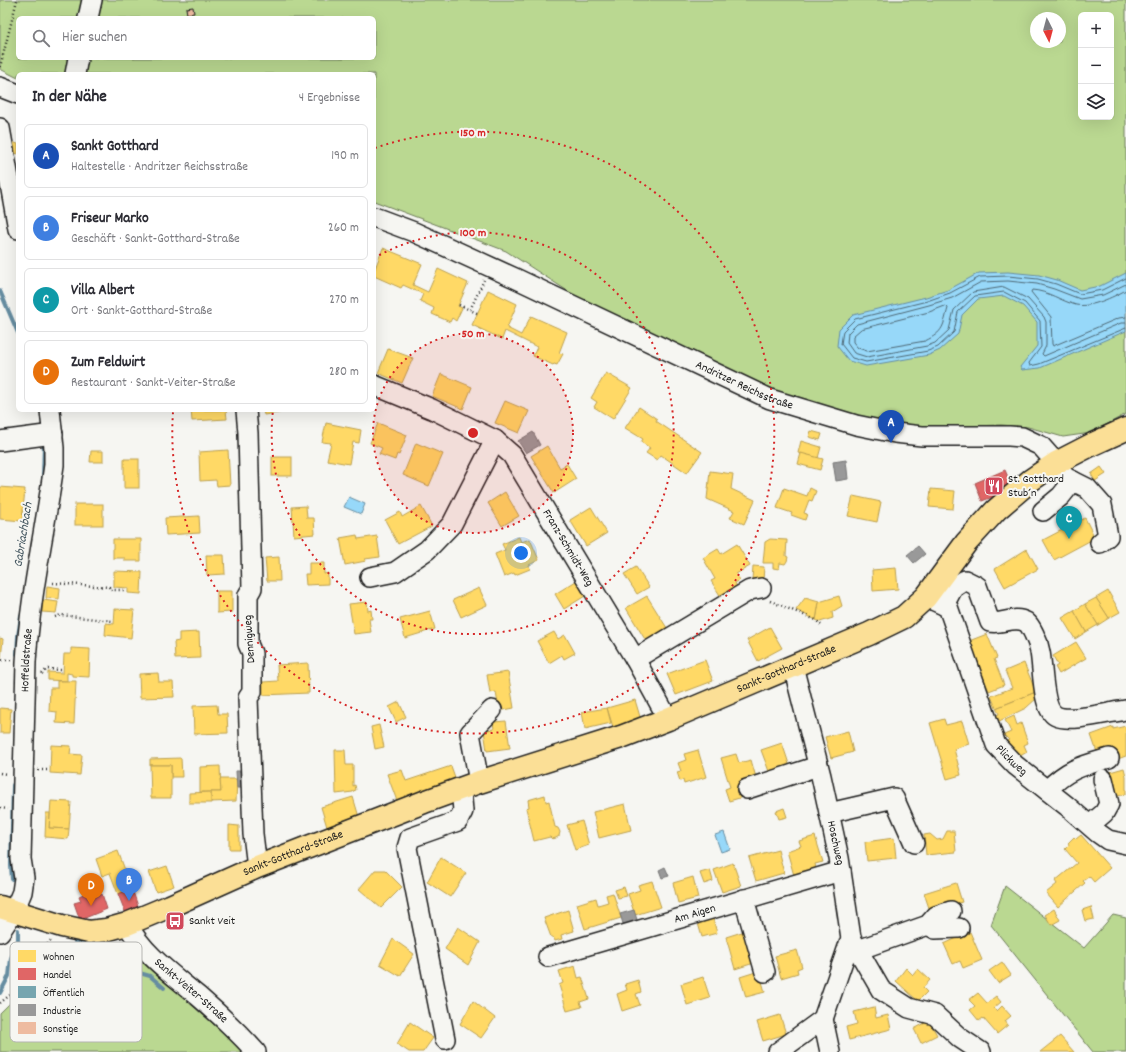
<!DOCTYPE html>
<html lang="de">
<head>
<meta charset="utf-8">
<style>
	:root { --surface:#fff; --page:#f7f7f7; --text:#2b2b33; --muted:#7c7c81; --line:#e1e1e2; --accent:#db2777 }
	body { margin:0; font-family:Dekko,sans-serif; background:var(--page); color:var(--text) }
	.controls { position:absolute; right:12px; top:12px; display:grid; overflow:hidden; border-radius:6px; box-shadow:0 4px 16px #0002 }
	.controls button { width:36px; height:36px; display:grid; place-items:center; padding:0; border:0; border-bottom:1px solid var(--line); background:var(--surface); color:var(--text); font:20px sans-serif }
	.compass { position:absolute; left:1030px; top:12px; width:36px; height:36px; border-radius:50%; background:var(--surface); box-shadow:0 4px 16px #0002; rotate:174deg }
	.you { position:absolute; left:521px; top:553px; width:14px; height:14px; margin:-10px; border:3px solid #fff; border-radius:50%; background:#1a73e8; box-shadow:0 0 0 6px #1a73e833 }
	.badge { display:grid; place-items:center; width:26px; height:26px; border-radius:50%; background:var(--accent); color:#fff; font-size:13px; font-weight:700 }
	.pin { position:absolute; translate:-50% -33px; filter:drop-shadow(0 1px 2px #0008) }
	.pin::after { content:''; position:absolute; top:21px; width:14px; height:12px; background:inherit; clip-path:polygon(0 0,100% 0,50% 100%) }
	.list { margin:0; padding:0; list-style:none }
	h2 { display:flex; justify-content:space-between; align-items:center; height:52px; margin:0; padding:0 16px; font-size:17px }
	h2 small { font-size:13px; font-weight:400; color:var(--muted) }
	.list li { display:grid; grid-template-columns:26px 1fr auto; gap:12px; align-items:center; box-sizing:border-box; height:64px; margin:0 8px 8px; padding:0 8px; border:1px solid var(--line); border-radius:6px }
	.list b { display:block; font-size:15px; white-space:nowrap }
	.list p { margin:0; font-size:13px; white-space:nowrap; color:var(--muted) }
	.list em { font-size:13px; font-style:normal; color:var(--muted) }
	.icon { flex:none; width:22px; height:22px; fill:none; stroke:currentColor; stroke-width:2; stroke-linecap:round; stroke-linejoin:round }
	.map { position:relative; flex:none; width:1126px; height:1052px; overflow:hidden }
	.search { position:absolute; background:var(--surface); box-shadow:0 4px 16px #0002; left:16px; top:16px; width:360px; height:44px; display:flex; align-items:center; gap:10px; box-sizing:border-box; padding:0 14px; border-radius:6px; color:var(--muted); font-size:15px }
	.panel { position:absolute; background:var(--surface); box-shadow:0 4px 16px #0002; left:16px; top:72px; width:360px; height:340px; border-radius:6px }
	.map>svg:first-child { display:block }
</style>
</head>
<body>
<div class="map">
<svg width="1126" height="1052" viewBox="0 0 1126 1052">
	<rect width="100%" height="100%" fill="#f6f6f2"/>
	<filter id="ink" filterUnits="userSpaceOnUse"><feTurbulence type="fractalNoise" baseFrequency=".025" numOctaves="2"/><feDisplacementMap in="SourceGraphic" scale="8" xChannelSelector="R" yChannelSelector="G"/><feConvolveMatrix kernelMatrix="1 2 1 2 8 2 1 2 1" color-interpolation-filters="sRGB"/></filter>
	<g filter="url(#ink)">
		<!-- green -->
		<g fill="#bad891" stroke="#6b7a56" fill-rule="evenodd">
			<polygon points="0,0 84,0 79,18 18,18 18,58 70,58 67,74 18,74 18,78 0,69"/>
			<path d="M 101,0 L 1126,0 L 1126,414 L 1091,433 L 1063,437 L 1028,427 L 1001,425 L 918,428 L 891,425 L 769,390 L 597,310 L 506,251 L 374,201 L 374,74 L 82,74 L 86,58 L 374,58 L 374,18 L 96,18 ZM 1081,15 L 1111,15 L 1111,117 L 1081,117 ZM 1036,18 L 1060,18 L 1060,42 L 1036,42 Z"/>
			<polygon points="1005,886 1084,948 1113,915 1126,918 1126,1052 1093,1052 991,925"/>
			<polygon points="65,949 143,962 245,1052 0,1052 0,1013"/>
		</g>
		<!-- water -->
		<g fill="#97d8f9" stroke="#668da1">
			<polygon points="1008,272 1039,275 1057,280 1080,290 1100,286 1126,273 1126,331 1040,368 1022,370 1020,367 1037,346 1037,322 1023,306 1004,296 978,299 962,315 958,334 940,350 929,355 866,366 849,361 837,346 839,329 853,315 926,297 948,290 979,273"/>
			<polygon points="349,497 365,504 361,514 344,507"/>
			<polygon points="724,832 730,849 721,852 715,835"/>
		</g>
		<!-- homes -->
		<g fill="#ffd966" stroke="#bba050">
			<polygon points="12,142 18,144 18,154 14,153"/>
			<polygon points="383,248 422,264 413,285 428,292 438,269 468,283 458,306 462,308 456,321 452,318 450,322 432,314 434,308 420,301 423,294 403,285 401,288 374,276 374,271"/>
			<polygon points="488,290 517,304 507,328 521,335 531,316 567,332 559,353 563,354 557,365 554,364 553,365 533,356 537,347 505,331 502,339 472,325"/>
			<polygon points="388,349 413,358 402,383 378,373"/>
			<polygon points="606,373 632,388 613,419 594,407 597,402 591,398"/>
			<polygon points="441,374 472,387 463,409 432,396"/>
			<polygon points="505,401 529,411 519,433 495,423"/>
			<polygon points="639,407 657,419 656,421 702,452 687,473 661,455 657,460 646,453 650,448 641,442 643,439 625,428"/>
			<polygon points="191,410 226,410 227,419 192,421"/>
			<polygon points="263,410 284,410 284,412 264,415"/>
			<polygon points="326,423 361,430 359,443 353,442 349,464 327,460 331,443 322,442"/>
			<polygon points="378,423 407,435 399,455 397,454 395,460 379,454 382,448 370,443"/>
			<polygon points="811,431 822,434 820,440 809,437"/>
			<polygon points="801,441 821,447 818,458 798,453"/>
			<polygon points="416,443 443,454 429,486 403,475"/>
			<polygon points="547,446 560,468 567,464 576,479 554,493 531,456"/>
			<polygon points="228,450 230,485 217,486 216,480 200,481 199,452"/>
			<polygon points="91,451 103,451 103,462 90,462"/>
			<polygon points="801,453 823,459 820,470 798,464"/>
			<rect x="272" y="457" width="20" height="19"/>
			<rect x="124" y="459" width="15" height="29"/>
			<polygon points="1101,467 1106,474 1095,481 1091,474"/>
			<polygon points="710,471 733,474 731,489 755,500 744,524 730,518 734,511 707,499"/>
			<polygon points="0,487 25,489 22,521 0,519"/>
			<polygon points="784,488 807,496 810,488 816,491 812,501 809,500 804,513 807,514 805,520 791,515 792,513 777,508"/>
			<polygon points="931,489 955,491 953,509 929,507"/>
			<polygon points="505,492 519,516 502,526 488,503"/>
			<polygon points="853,496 881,502 877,522 848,516"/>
			<rect x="75" y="504" width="28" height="21"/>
			<polygon points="306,506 307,518 314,518 315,534 294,536 292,507"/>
			<polygon points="421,506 432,526 398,544 385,520 400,512 402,517"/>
			<polygon points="591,507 607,533 586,546 570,520"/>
			<polygon points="199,516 200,533 166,535 165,518"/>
			<polygon points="1085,518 1095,538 1054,560 1043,540"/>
			<polygon points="357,535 358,539 377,536 380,557 365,559 366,561 345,565 340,538"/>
			<polygon points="519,537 521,542 530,539 539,560 529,565 530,569 515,575 514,573 504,577 495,554 505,550 502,544"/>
			<polygon points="113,539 141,539 141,561 125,561 125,558 113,558"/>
			<polygon points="770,539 787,540 786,556 788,557 787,561 785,564 780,563 779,569 773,568 773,563 763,563 765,542"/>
			<polygon points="737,544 750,566 736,574 740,580 735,583 739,590 723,600 711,581 715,579 703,558 718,549 721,554"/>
			<polygon points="1027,549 1038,569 1005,587 995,569"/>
			<polygon points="206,555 224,555 225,574 207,575"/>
			<polygon points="279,557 280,581 267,581 265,558"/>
			<polygon points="309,563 324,563 324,574 328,573 328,584 306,585 305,574 309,574"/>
			<polygon points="753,566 764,567 763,581 752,580"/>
			<polygon points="636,567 649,587 637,594 624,574"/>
			<polygon points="896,568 898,589 873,591 872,570"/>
			<polygon points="114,571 142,572 141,594 128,593 128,588 114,587"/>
			<polygon points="576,581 585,596 564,609 555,594"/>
			<polygon points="47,586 60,588 59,599 46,598"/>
			<polygon points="479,588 487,605 461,617 453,600"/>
			<polygon points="217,591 232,591 232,612 217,613"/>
			<polygon points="1108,591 1120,612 1109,618 1096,598"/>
			<polygon points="647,596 667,628 646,641 626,608"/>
			<polygon points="839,596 842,606 832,612 833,618 820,622 816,620 819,602"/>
			<polygon points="805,598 819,602 816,620 796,610"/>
			<polygon points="1096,598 1109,618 1098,625 1085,604"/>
			<polygon points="43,600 58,602 56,613 42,612"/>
			<polygon points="367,602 368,611 371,610 372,619 369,619 371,632 354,634 349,604"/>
			<polygon points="1085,604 1098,625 1086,632 1074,611"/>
			<polygon points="115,609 134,610 131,638 105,635 106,623 114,624"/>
			<polygon points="430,611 435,629 405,638 400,619"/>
			<polygon points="1074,611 1086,632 1075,639 1062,618"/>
			<polygon points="770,627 782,648 758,661 747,640"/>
			<polygon points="199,632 200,658 175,659 174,642 179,641 179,633"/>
			<polygon points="554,632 558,639 565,635 575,653 564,659 562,655 549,663 537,641"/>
			<polygon points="987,634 997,658 994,659 1004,685 989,691 969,641"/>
			<polygon points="0,638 3,639 1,659 0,659"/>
			<polygon points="1076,642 1086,658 1059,674 1055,667 1058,665 1053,656"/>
			<polygon points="71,648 90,649 89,677 72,676 72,674 67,673 67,681 48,680 48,672 63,673 64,654 71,654"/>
			<polygon points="705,660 713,681 676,695 667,674"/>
			<polygon points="308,663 309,693 263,695 263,682 278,681 277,665"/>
			<polygon points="1024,663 1036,692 996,708 991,696 1012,688 1005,671"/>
			<polygon points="508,672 514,708 499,711 496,692 490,693 487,675"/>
			<polygon points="158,673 159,682 173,682 174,697 140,698 139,674"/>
			<polygon points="57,681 76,681 74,724 56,723 57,712 49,711 50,688 57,688"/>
			<polygon points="1036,692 1038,697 1026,708 993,724 990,718 999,714 996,708"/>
			<polygon points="635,700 641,720 613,727 607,708"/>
			<polygon points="399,702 406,717 396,722 389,707"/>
			<polygon points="217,705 218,714 227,714 228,733 194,734 193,706"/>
			<polygon points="0,708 11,709 9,733 0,733"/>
			<polygon points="607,708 611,723 585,729 582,712"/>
			<polygon points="1014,716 1017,725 1021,723 1028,743 1024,745 1027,752 1015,759 1003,742 1009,740 1004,735 1011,732 1005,720"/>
			<polygon points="944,719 946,725 962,721 969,744 954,749 961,775 947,779 930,723"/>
			<polygon points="506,721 510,748 487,751 484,730 494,729 493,722"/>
			<polygon points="379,725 384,747 375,749 371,727"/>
			<polygon points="1126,726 1126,756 1115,760 1098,755 1091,735 1113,727 1113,729"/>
			<polygon points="848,731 853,752 831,758 825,737"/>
			<polygon points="782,743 790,767 770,774 761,750"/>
			<polygon points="51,745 71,746 70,754 82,755 80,775 50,773"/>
			<polygon points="335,750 345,750 346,765 353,765 353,786 355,785 356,790 353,791 353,792 336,794"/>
			<polygon points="698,750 706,777 684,784 683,780 680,781 677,772 681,771 678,763 686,760 684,754"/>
			<polygon points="736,754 739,763 751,760 757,781 743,797 729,801 725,789 730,787 721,758"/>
			<polygon points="181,758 182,777 171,777 171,765 150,765 150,759"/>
			<polygon points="150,765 171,765 171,798 151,798"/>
			<polygon points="220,766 221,792 200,792 200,767"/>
			<polygon points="451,766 456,780 397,801 387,774 402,770 406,781"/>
			<polygon points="1124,768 1126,776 1126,794 1110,798 1103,774"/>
			<polygon points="220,779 237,779 236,801 211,802 211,792 221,792"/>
			<polygon points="211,792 211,803 189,803 189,793"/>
			<polygon points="545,795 546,802 549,801 555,827 558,828 560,832 559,836 556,838 552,839 550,837 534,841 526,808 529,807 528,800"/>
			<polygon points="353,797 359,817 327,827 321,807"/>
			<polygon points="51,801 71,802 69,829 49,828"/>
			<polygon points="625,804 631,830 599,838 593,812"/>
			<polygon points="784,808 787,817 779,819 776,811"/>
			<polygon points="46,813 50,813 49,828 69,829 68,839 45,837"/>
			<polygon points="582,821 589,845 575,850 567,825"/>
			<polygon points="229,825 239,826 239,849 229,849"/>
			<polygon points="947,831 954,831 956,852 926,855 924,835 930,834 937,840 943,839"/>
			<polygon points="1081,835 1110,868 1094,882 1089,876 1083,881 1085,883 1058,907 1046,893 1057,884 1055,881 1077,863 1065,849 1069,845 1068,843 1074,837 1076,839"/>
			<polygon points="815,836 823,862 815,864 817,872 795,879 787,851 801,846 799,841"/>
			<polygon points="894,838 896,858 867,861 865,842"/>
			<polygon points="778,850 784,873 756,881 749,858"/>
			<polygon points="118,851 132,889 118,894 110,873 102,876 96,859"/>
			<polygon points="441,857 466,873 450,897 427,882"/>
			<polygon points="733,863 741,886 722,892 714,870"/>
			<polygon points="167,866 174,886 156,892 149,872"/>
			<polygon points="375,870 385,870 402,887 381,908 359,889"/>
			<polygon points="710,870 713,881 704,884 700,873"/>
			<polygon points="693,877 698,898 678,903 673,883"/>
			<polygon points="652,881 661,907 635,915 628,894 640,890 638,885"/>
			<polygon points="956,883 962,902 930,911 924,893"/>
			<polygon points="624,887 627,896 618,898 615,890"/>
			<polygon points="613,893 621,918 585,929 577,904 596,898 598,905 608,902 606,895"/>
			<polygon points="1091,907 1094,919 1085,921 1082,910"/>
			<polygon points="1054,909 1060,920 1051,925 1045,915"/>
			<polygon points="568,910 574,931 561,935 562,939 555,941 553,937 551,937 544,918"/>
			<polygon points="712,915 717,933 702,937 697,920"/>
			<polygon points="458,927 480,942 468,965 445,949"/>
			<polygon points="745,931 754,963 735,969 726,937"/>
			<polygon points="970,932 982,960 963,968 960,961 953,964 944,944"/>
			<polygon points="393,939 414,954 400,976 380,964"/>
			<polygon points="797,950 802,967 797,969 798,973 781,978 775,956"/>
			<polygon points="1002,962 1011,975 998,983 989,971"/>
			<polygon points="575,966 578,978 582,977 589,999 580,1002 582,1007 567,1011 559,985 563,983 559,971"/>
			<polygon points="906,968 913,975 918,969 930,980 923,988 927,992 918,1001 896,981"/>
			<polygon points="759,971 765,992 746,997 740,977"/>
			<polygon points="703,977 710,998 687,1005 681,984"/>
			<polygon points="638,980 641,992 636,994 640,1005 622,1011 617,994 627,990 625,984"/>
			<polygon points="978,993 987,1003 996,996 1001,1002 994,1008 997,1011 1002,1006 1011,1016 1005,1021 1008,1025 997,1034 983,1018 979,1021 970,1010 975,1006 969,1000"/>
			<polygon points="473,1001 495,1018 481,1038 460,1024"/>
			<polygon points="874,1007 876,1018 888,1015 891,1029 849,1040 846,1027 857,1024 854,1012"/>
			<polygon points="780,1015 786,1034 763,1041 757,1022"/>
			<polygon points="929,1021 937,1035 921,1043 914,1029"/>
			<polygon points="410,1022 433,1038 423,1052 409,1052 397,1044"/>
			<polygon points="1060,1036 1074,1052 1040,1052"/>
		</g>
		<!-- shops -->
		<g fill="#e06666" stroke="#a55050">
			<polygon points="1005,470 1013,489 982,501 975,483"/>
			<polygon points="132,889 139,909 126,914 118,894"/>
			<polygon points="86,893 88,899 102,894 107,909 80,920 74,903 81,901 79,896"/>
		</g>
		<!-- industry -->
		<g fill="#999" stroke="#747474">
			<polygon points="533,432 540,445 526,453 518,441"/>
			<polygon points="846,460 848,479 836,481 833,462"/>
			<polygon points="918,546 925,554 914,563 907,555"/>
			<polygon points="236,771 244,771 244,788 237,788"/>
			<polygon points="665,867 669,876 662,878 659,870"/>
			<polygon points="634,910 638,923 624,927 620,914"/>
		</g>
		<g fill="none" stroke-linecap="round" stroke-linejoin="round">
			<!-- shore -->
			<g stroke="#4d6774" stroke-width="1">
				<polyline points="1126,278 1102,290 1080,294 1056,284 1038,279 1008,276 980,277 950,293 927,301 855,319 843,331 841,344 852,358 866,362 928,351 938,347 954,332 958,312 975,296 1004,292 1025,303 1040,321 1041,347 1029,363 1030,366 1039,364 1126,328"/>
				<polyline points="1126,284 1103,295 1080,299 1054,289 1037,284 1008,281 981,282 952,298 929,305 857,324 848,333 847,343 854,353 867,357 927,346 935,343 949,330 954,310 973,292 1004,287 1028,299 1044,317 1046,322 1046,346 1042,354 1044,356 1121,323 1126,323"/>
				<path d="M 1126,290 C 1113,297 1091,308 1076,305 C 1061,301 1048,291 1032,290 L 1031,292 L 1051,317 L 1052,344 L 1053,346 L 1119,318 L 1126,317"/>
				<path d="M 946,306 L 948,308 C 943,326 944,332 925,341 L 867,351 L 858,348 L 853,342 L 853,336 L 861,329 L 929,312 Z"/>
			</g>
			<!-- stream -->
			<g stroke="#668da1" stroke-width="4">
				<polyline points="0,291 18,333"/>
				<polyline points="43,477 44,441"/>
				<polyline points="17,654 18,636 21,616"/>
				<polyline points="12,879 11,866 13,785"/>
				<polyline points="75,942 103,952 114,963 122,968 150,976 164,988"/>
				<polyline points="0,993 9,976 11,958 18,942 18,930"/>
			</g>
		</g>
		<!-- building -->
		<polygon fill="#eebba0" stroke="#1c1c1c" points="193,7 194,13 187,14 186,8"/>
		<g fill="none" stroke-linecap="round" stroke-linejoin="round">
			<defs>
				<g id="minor">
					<polyline points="88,18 92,0"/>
					<polyline points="75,74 78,58"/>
					<polyline points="0,87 18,94"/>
					<polyline points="0,128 18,229"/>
					<path id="s1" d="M 374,217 L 414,232 L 517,279 L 770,399 L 856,425 L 895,433 L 922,436 L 1009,436 L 1022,437 L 1041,446 L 1056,463 L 1065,477 L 1087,488 L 1102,505 L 1108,536 L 1100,543"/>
					<path id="s2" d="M 374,385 L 432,409 L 495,440 L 512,455 L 635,659 L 668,719"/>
					<polyline points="246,410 248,433 252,588 248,595 248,644 252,653 252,692 248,698 253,834 257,867"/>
					<polyline points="0,441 53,434"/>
					<polyline points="1043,511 1061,496 1073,481"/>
					<polyline points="370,577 395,572 427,550 452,524 495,440"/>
					<path id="s3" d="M 926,597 L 948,607 L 996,745 L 1015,765 L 1067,806 L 1098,833 L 1108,840 L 1126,844"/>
					<path d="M 944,605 L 953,588 L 965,580 L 977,586 L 990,622 C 1002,625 1014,615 1026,622 C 1030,625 1032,630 1034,634 C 1037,640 1039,646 1040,652 C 1043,667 1042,709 1056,716 C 1070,723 1110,712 1126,710"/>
					<polyline points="635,659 750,590 761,588"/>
					<polyline points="479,782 470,733 492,710"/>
					<polyline points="747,789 818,766"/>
					<path d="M 1047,790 C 1068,769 1081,766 1109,758"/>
					<polyline points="829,813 894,798 914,843"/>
					<polyline points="1090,825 1104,813 1109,804 1103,779"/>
					<polyline points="744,899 765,972"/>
					<path id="s4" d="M 127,924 C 144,955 172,974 198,996 C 219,1014 238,1032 256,1052"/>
					<polyline points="928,925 935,929 959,928"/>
					<path id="s5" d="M 0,932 L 14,911 L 22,892 L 24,878 L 21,859 L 26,662 C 30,595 45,531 54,465 L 54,448 L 50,410"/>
					<polyline points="851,938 881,990 909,1008 935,1015 960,1038 981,1052"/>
					<polyline points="858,950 928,925 936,916 951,911"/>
					<path id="s6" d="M 548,957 L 841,871"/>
					<polyline points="823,1019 830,1052"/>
					<polyline points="445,1039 407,848 410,838 458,821 463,811 461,788"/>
					<polyline points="778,1052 823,1019 851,938 839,858 821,776 793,666"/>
				</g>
				<g id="major">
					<path id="s7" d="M 0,907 L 62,926 L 89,932 L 106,930 L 127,924 L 170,906 L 257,867 L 424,802 L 479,782 L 621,737 L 668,719 L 869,634 L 904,617 L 926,597 L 966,543 L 996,510 L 1031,480 L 1056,463 L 1093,444 L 1126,429"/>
				</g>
			</defs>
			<!-- minor casing -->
			<use href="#minor" stroke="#1c1c1c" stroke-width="22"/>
			<!-- major casing -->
			<use href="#major" stroke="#1c1c1c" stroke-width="25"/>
			<!-- path -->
			<g stroke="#1c1c1c" stroke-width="2.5" stroke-dasharray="1 3" stroke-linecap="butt">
				<polyline points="0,67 17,0"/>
				<polyline points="374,266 376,267"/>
				<polyline points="459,305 470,310"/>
				<polyline points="477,313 470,310 484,280"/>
				<polyline points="53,583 109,587 110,590 125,590"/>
				<polyline points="770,601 816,620 821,625"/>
				<polyline points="55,617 61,615 112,621"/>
				<polyline points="2,660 11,660"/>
				<polyline points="42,674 47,669 61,670"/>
				<polyline points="38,770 50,770"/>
				<polyline points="0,773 7,774"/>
				<polyline points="0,808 8,809"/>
				<polyline points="0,1003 10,995 34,960 51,940"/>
			</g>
			<!-- minor -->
			<use href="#minor" stroke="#f6f6f2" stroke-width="19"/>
			<!-- major -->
			<use href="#major" stroke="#fbdf96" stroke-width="22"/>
		</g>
	</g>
	<!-- distance rings -->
	<circle cx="473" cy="433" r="100" fill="#d62828" fill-opacity=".12"/>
	<g fill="none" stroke="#d62828" stroke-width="2" stroke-dasharray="2 4">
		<circle cx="473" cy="433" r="100"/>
		<path d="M374 258A201 201 0 1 1 273 410"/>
		<path d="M375 148A301 301 0 1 1 173 412"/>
	</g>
	<!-- icons -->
	<defs>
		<symbol id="restaurant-square" viewBox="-11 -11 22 22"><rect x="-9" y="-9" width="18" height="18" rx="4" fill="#d1495b" stroke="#f6f6f2"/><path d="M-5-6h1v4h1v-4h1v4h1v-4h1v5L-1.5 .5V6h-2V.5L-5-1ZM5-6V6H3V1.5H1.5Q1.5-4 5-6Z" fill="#fff"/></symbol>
		<symbol id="bus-square" viewBox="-11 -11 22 22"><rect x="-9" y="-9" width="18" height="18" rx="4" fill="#d1495b" stroke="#f6f6f2"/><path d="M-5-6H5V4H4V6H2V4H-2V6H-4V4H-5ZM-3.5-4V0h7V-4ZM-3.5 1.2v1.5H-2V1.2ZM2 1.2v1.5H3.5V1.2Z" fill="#fff"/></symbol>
	</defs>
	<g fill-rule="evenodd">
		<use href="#restaurant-square" x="983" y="475" width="22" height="22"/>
		<use href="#bus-square" x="164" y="910" width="22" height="22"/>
	</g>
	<g text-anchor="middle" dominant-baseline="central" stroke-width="4" stroke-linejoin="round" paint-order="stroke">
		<!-- street labels -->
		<g font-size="12" fill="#1c1c1c" stroke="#f6f6f2">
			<text stroke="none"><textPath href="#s1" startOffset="407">Andritzer Reichsstraße</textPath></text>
			<text stroke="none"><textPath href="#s2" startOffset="264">Franz-Schmidt-Weg</textPath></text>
			<text transform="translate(250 639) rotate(-94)">Dennigweg</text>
			<text stroke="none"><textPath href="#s5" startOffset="278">Hoffeldstraße</textPath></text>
			<text stroke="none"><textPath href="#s7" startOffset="839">Sankt-Gotthard-Straße</textPath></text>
			<text stroke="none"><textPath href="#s3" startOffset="192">Plickweg</textPath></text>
			<text transform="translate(835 843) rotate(78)">Hoschweg</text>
			<text stroke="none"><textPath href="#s7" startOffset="312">Sankt-Gotthard-Straße</textPath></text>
			<text stroke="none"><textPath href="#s6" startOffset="153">Am Aigen</textPath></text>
			<text stroke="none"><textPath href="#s4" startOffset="93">Sankt-Veiter-Straße</textPath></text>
		</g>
		<!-- poi labels -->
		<g font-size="12" fill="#1c1c1c" stroke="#f6f6f2" text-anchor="start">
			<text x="1008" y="479">St. Gotthard<tspan x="1008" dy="14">Stub´n</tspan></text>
			<text x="189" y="921">Sankt Veit</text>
		</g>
		<!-- water labels -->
		<g font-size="13" font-style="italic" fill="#41545e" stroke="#f6f6f2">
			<text transform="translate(24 535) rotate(-81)">Gabriachbach</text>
		</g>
	</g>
	<!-- legend -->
	<rect x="10" y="942" width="132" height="100" rx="6" fill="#f6f6f2" stroke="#b5b5b2" stroke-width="1"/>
	<rect x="18" y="950" width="18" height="12" fill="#ffd966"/>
	<rect x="18" y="968" width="18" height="12" fill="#e06666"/>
	<rect x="18" y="986" width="18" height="12" fill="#76a5af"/>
	<rect x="18" y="1004" width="18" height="12" fill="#999"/>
	<rect x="18" y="1022" width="18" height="12" fill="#eebba0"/>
	<g font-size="11" fill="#1c1c1c">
		<text x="43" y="960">Wohnen</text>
		<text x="43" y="978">Handel</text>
		<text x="43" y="996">Öffentlich</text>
		<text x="43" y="1014">Industrie</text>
		<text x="43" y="1032">Sonstige</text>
	</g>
	<circle cx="473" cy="433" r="6" fill="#d62828" stroke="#f6f6f2" stroke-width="2"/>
	<g font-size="12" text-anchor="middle" font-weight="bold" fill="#d62828" stroke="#f6f6f2" stroke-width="4" stroke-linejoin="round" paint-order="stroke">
		<text x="473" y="136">150 m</text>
		<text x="473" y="236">100 m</text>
		<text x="473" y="337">50 m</text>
	</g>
</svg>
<div class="controls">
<button>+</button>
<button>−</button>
<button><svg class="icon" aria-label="layers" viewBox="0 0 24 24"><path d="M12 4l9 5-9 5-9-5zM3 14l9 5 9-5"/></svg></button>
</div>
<svg class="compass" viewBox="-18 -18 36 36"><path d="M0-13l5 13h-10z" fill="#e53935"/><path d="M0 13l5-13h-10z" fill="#7c7c81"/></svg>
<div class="you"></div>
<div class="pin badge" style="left:891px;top:443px;background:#1a4fb4">A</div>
<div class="pin badge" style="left:129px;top:901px;background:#3f7fe0">B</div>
<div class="pin badge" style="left:1069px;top:539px;background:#0f9aa8">C</div>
<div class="pin badge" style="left:91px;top:906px;background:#e8710a">D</div>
<div class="search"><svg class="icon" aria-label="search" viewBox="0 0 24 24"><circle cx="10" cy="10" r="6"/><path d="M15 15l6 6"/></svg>Hier suchen</div>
<section class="panel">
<h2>In der Nähe<small>4 Ergebnisse</small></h2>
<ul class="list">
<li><span class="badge" style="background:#1a4fb4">A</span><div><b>Sankt Gotthard</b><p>Haltestelle · Andritzer Reichsstraße</p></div><em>190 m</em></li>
<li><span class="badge" style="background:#3f7fe0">B</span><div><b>Friseur Marko</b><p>Geschäft · Sankt-Gotthard-Straße</p></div><em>260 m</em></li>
<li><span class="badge" style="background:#0f9aa8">C</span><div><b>Villa Albert</b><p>Ort · Sankt-Gotthard-Straße</p></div><em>270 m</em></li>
<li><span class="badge" style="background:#e8710a">D</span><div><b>Zum Feldwirt</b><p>Restaurant · Sankt-Veiter-Straße</p></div><em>280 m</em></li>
</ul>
</section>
</div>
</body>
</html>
